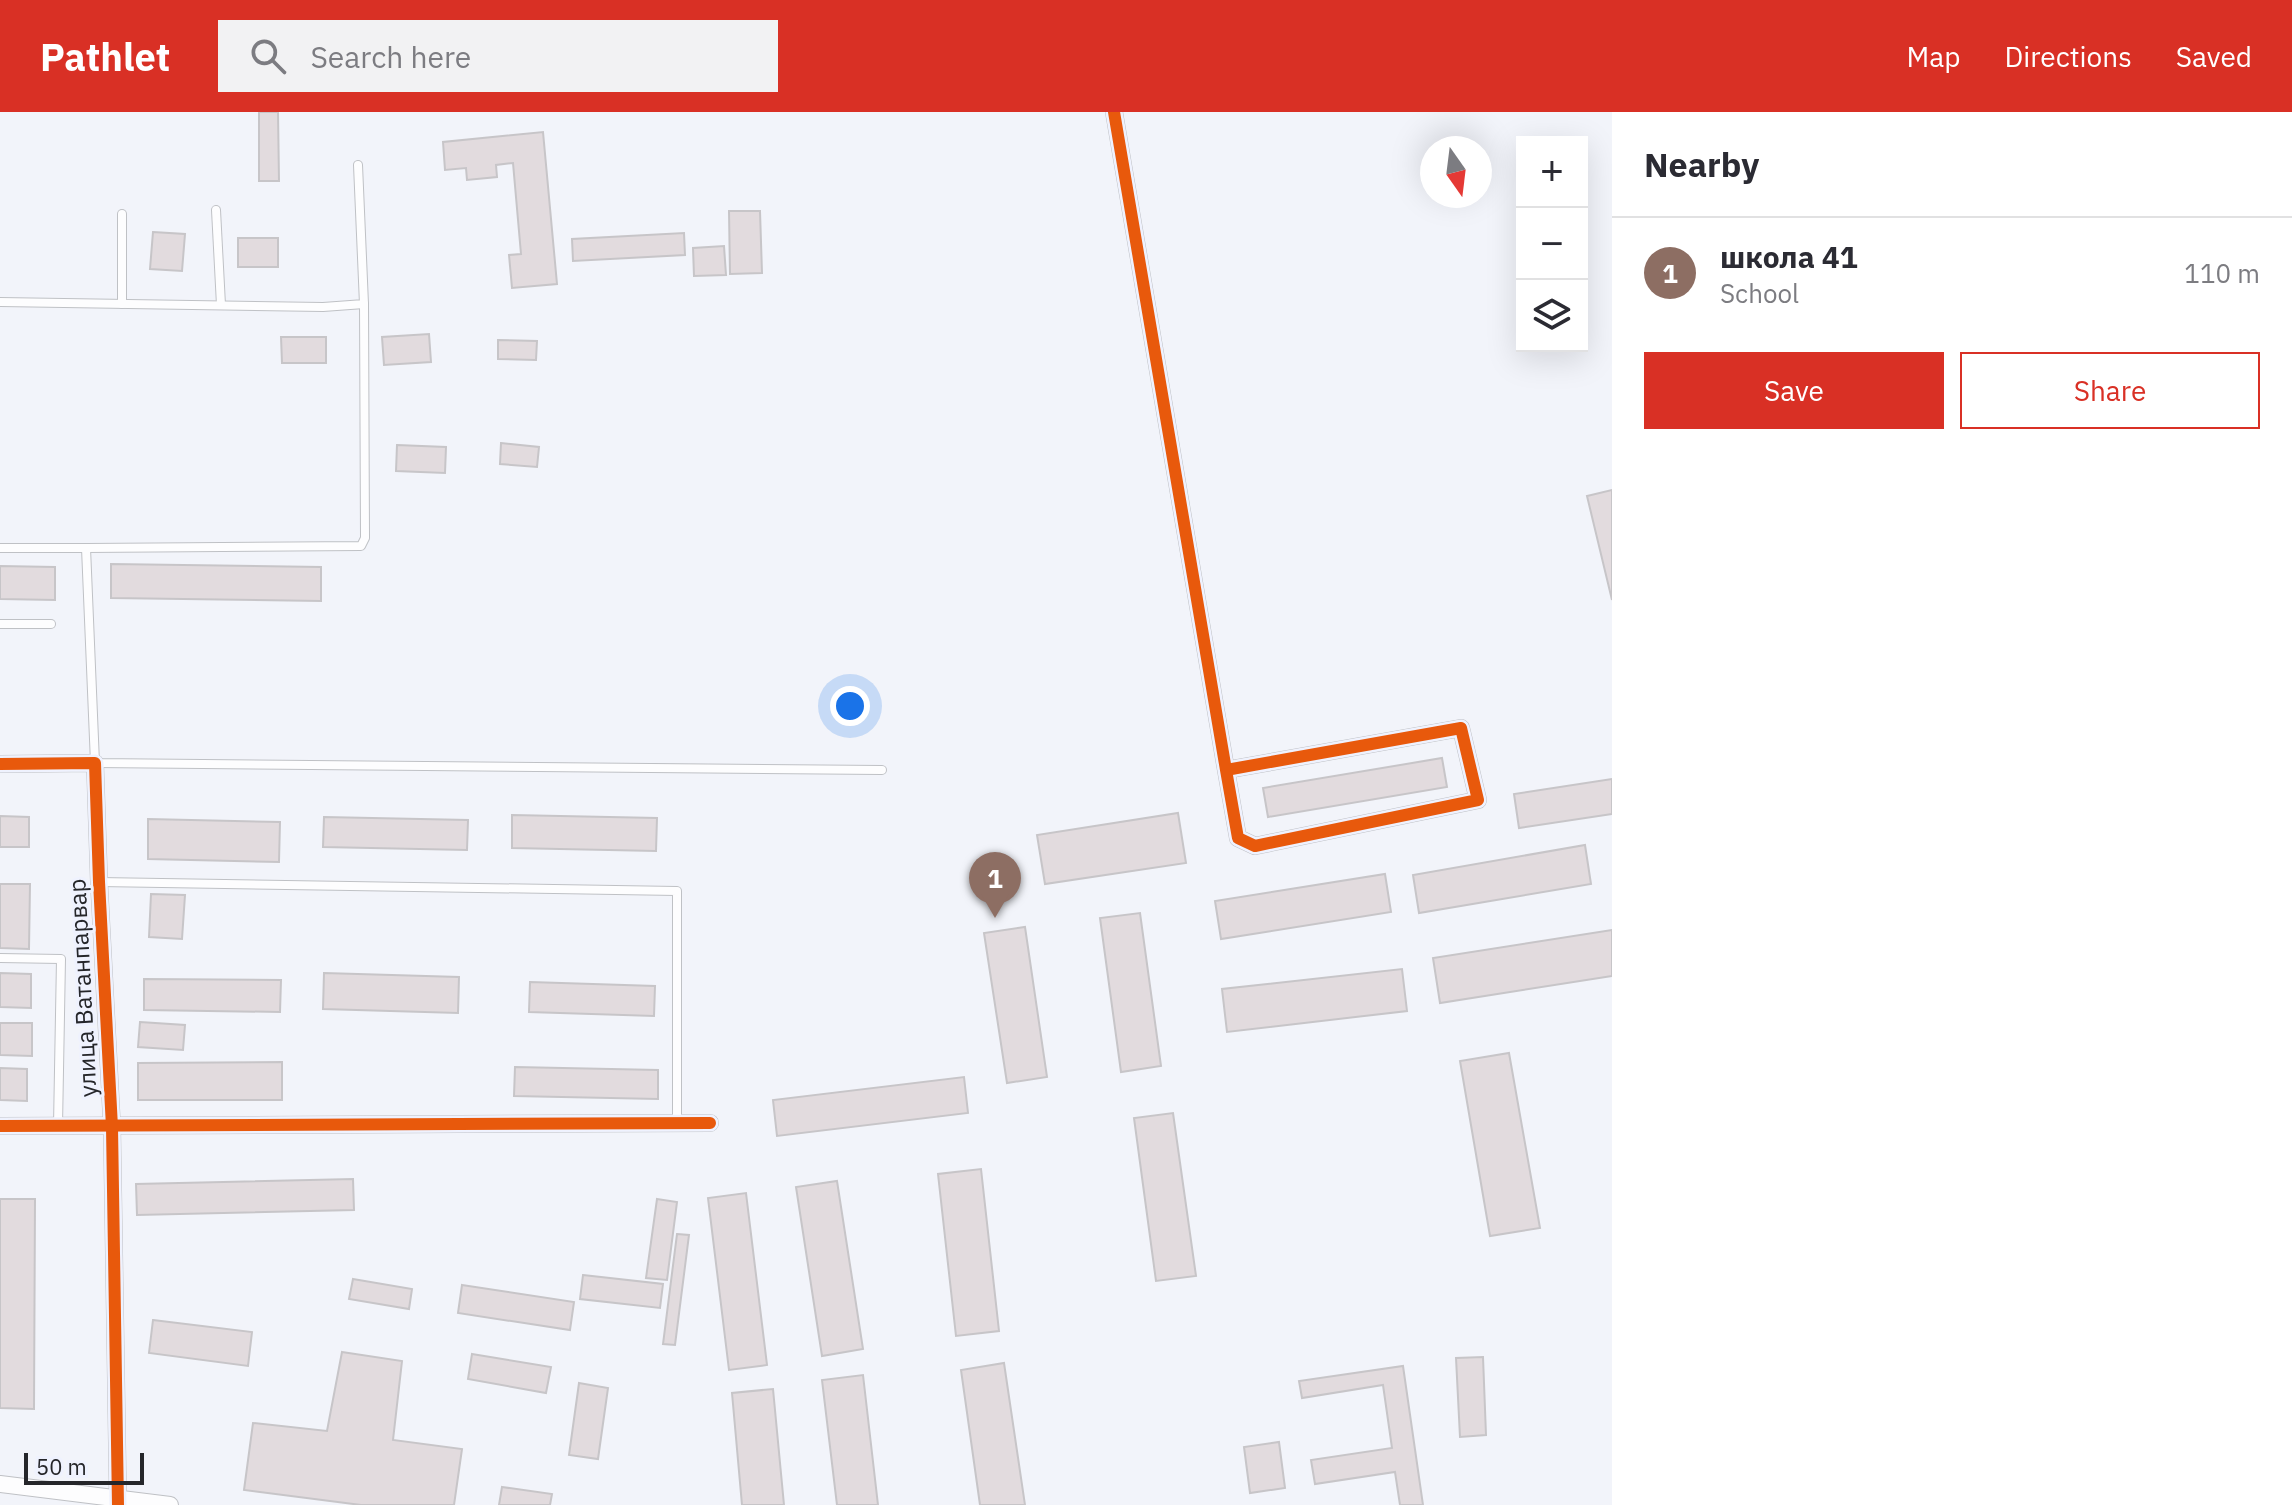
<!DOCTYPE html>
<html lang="en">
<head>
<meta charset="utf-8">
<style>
	:root { --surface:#fff; --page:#f2f2f3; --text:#2b2b33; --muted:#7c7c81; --line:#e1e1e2; --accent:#d93025 }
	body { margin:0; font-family:"IBM Plex Sans",sans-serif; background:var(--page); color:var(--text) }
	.controls { position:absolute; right:24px; top:24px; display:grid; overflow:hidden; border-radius:0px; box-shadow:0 8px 32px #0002 }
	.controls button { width:72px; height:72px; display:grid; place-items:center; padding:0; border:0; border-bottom:2px solid var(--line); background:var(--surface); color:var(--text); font:40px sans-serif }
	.compass { position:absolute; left:1420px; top:24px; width:72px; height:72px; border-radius:50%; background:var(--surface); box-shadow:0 8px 32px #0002; rotate:166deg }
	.scale { position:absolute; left:24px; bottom:20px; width:120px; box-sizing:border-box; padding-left:8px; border:4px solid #25262a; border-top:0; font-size:22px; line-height:28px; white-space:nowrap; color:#25262a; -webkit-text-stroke:6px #eff2fe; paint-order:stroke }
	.you { position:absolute; left:850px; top:594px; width:28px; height:28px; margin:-20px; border:6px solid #fff; border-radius:50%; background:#1a73e8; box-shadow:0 0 0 12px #1a73e833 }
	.badge { display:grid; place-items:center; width:52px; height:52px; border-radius:50%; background:var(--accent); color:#fff; font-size:26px; font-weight:700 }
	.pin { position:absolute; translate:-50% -66px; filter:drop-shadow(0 2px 4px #0008) }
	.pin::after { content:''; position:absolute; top:42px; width:28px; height:24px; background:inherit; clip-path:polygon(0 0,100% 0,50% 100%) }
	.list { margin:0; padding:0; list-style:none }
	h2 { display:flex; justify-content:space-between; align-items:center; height:104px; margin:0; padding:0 32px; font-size:34px }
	h2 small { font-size:26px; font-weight:400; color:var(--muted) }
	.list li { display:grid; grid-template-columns:52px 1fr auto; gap:24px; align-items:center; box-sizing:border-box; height:112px; padding:0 32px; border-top:2px solid var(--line) }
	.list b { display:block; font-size:30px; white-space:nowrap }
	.list p { margin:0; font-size:26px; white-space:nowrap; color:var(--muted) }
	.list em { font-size:26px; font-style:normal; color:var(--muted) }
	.actions { display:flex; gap:16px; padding:24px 32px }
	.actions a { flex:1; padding:18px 0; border:2px solid var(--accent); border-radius:0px; text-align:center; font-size:28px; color:var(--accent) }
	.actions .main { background:var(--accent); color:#fff }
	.icon { flex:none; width:44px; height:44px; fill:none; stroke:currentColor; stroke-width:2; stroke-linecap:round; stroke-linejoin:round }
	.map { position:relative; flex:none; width:1612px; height:1393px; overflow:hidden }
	header { display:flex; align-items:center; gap:48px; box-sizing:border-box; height:112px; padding:0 40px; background:var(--accent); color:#fff }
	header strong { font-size:38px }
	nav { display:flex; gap:44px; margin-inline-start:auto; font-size:28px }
	.search { width:560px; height:72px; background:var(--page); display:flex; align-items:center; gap:20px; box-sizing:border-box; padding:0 28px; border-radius:0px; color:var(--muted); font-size:30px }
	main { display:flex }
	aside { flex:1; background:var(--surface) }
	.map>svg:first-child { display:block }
</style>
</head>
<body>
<header>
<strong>Pathlet</strong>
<div class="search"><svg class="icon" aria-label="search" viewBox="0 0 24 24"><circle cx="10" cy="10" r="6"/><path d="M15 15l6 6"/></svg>Search here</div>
<nav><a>Map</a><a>Directions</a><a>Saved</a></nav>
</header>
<main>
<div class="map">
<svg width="1612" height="1393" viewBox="0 0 1612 1393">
	<rect width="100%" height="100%" fill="#f2f4fa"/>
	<!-- building -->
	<g fill="#e2dbde" stroke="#c7c5c8" stroke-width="2">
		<polygon points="259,0 278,0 279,69 259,69"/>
		<polygon points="543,20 557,172 512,176 509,143 521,142 513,51 496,53 497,65 467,68 466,56 445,58 443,30"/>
		<polygon points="729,99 760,99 762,161 730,162"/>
		<polygon points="153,120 185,122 182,159 150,157"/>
		<polygon points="684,121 685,143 573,149 572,127"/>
		<rect x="238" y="126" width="40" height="29"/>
		<polygon points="724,134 726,163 694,164 693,136"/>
		<polygon points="429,222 431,250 384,253 382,225"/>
		<polygon points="281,225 326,225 326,251 282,251"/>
		<polygon points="498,228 537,229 536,248 498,247"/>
		<polygon points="501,331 539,335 537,355 500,352"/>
		<polygon points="397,333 446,335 445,361 396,359"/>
		<polygon points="1612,378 1612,488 1587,384"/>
		<polygon points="111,452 321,455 321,489 111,486"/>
		<polygon points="0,454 55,455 55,488 0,487"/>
		<polygon points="1442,646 1447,675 1268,705 1263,676"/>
		<polygon points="1612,667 1612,702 1519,716 1514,682"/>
		<polygon points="1178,701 1186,751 1045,772 1037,723"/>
		<polygon points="512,703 657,706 656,739 512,736"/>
		<polygon points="0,704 29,705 29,735 0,735"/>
		<polygon points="324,705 468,708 467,738 323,735"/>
		<polygon points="148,707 280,710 279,750 148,747"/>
		<polygon points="1585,733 1591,772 1419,801 1413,763"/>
		<polygon points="1385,762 1391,800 1221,827 1215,789"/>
		<polygon points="0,772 30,772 29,837 0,836"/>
		<polygon points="151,782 185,783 182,827 149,825"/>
		<polygon points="1140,801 1161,954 1121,960 1100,806"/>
		<polygon points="1025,815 1047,965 1007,971 984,821"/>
		<polygon points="1612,818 1612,864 1440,891 1433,846"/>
		<polygon points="1402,857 1407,899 1227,920 1222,877"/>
		<polygon points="0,861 31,862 31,896 0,895"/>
		<polygon points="324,861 459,865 458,901 323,897"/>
		<polygon points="144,867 281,868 280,900 144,898"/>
		<polygon points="530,870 655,874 654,904 529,900"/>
		<polygon points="140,910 185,913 183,938 138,935"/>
		<polygon points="0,911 32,911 32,944 0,943"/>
		<polygon points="1509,941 1540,1116 1490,1124 1460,949"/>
		<polygon points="282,950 282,988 138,988 138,951"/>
		<polygon points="515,955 658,958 658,987 514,984"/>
		<polygon points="0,956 27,957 27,989 0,988"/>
		<polygon points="964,965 968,1001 777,1024 773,988"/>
		<polygon points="1173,1001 1196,1164 1156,1169 1134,1006"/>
		<polygon points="981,1057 999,1219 956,1224 938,1062"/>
		<polygon points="353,1067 354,1098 137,1103 136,1072"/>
		<polygon points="837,1069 863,1237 822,1244 796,1075"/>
		<polygon points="746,1081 767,1253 729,1258 708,1086"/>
		<polygon points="0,1087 35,1087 34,1297 0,1296"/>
		<polygon points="657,1087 677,1090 667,1168 646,1166"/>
		<polygon points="677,1122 689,1123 675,1233 663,1232"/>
		<polygon points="583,1163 663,1172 660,1196 580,1187"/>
		<polygon points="353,1167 412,1177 409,1197 349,1187"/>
		<polygon points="462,1173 574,1190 570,1218 458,1201"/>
		<polygon points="153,1208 252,1220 248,1254 149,1241"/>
		<polygon points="342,1240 402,1249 393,1328 462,1337 454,1393 361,1393 244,1378 253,1311 327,1319"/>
		<polygon points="472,1242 551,1255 546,1281 468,1267"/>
		<polygon points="1483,1245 1486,1323 1460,1325 1456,1246"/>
		<polygon points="1004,1251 1025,1393 980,1393 961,1258"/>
		<polygon points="1403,1254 1423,1393 1400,1393 1395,1360 1315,1372 1311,1348 1392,1336 1383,1273 1302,1286 1299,1269"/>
		<polygon points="863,1263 878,1393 837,1393 822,1268"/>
		<polygon points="579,1271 608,1276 598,1347 569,1343"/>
		<polygon points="773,1277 784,1393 742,1393 732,1281"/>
		<polygon points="1279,1330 1285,1376 1250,1381 1244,1335"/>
		<polygon points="502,1375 552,1382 550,1393 499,1393"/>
	</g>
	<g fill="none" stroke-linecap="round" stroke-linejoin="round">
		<defs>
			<g id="service">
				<polyline points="216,98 221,193"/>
				<polyline points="122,102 122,192"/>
				<polyline points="0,190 323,195 364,192 358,53"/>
				<polyline points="0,436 86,436 95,651 882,658"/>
				<polyline points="86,436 361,434 365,426 364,192"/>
				<polyline points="0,512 51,512"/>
				<polyline points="99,770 677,779 677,1011"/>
				<polyline points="0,846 61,847 58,1014"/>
			</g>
			<g id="minor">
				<polyline points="1114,0 1226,658 1238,726 1255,734 1478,688 1461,616 1226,658"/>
				<polyline points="0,652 95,651 99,770 112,1015 118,1393"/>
				<polyline points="0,1014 710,1011"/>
				<polyline points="0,1372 170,1393"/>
			</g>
		</defs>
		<!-- service casing -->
		<use href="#service" stroke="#bfc1c5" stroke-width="10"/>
		<!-- minor casing -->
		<use href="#minor" stroke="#bfc1c5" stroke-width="18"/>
		<!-- service -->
		<use href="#service" stroke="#fdfdfe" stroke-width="8"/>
		<!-- minor -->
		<use href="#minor" stroke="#fdfdfe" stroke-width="16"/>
		<defs>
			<g id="cycleway">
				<polyline points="1114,0 1226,658 1238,726 1255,734 1478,688 1461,616 1226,658"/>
				<polyline points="0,652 95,651 99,770 112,1015 118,1393"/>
				<polyline points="0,1014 710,1011"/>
			</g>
		</defs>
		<!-- cycleway casing -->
		<use href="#cycleway" stroke="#eff2fe" stroke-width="17"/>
		<!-- cycleway -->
		<use href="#cycleway" stroke="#e8590c" stroke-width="12"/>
	</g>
	<g text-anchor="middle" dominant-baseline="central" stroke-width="6" stroke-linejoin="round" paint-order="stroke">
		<!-- street labels -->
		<g font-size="24" fill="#25262a" stroke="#eff2fe">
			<text transform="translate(82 876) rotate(-93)">улица Ватанпарвар</text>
		</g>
	</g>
</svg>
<div class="controls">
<button>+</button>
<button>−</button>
<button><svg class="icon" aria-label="layers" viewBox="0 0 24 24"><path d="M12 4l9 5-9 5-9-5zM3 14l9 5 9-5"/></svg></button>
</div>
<svg class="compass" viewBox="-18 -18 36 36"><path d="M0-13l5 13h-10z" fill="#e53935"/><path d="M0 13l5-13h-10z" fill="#7c7c81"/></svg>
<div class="scale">50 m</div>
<div class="you"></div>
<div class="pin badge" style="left:995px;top:806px;background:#8d6e63">1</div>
</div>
<aside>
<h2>Nearby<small></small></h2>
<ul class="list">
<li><span class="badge" style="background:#8d6e63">1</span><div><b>школа 41</b><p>School</p></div><em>110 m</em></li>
</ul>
<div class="actions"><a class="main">Save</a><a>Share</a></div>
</aside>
</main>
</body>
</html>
